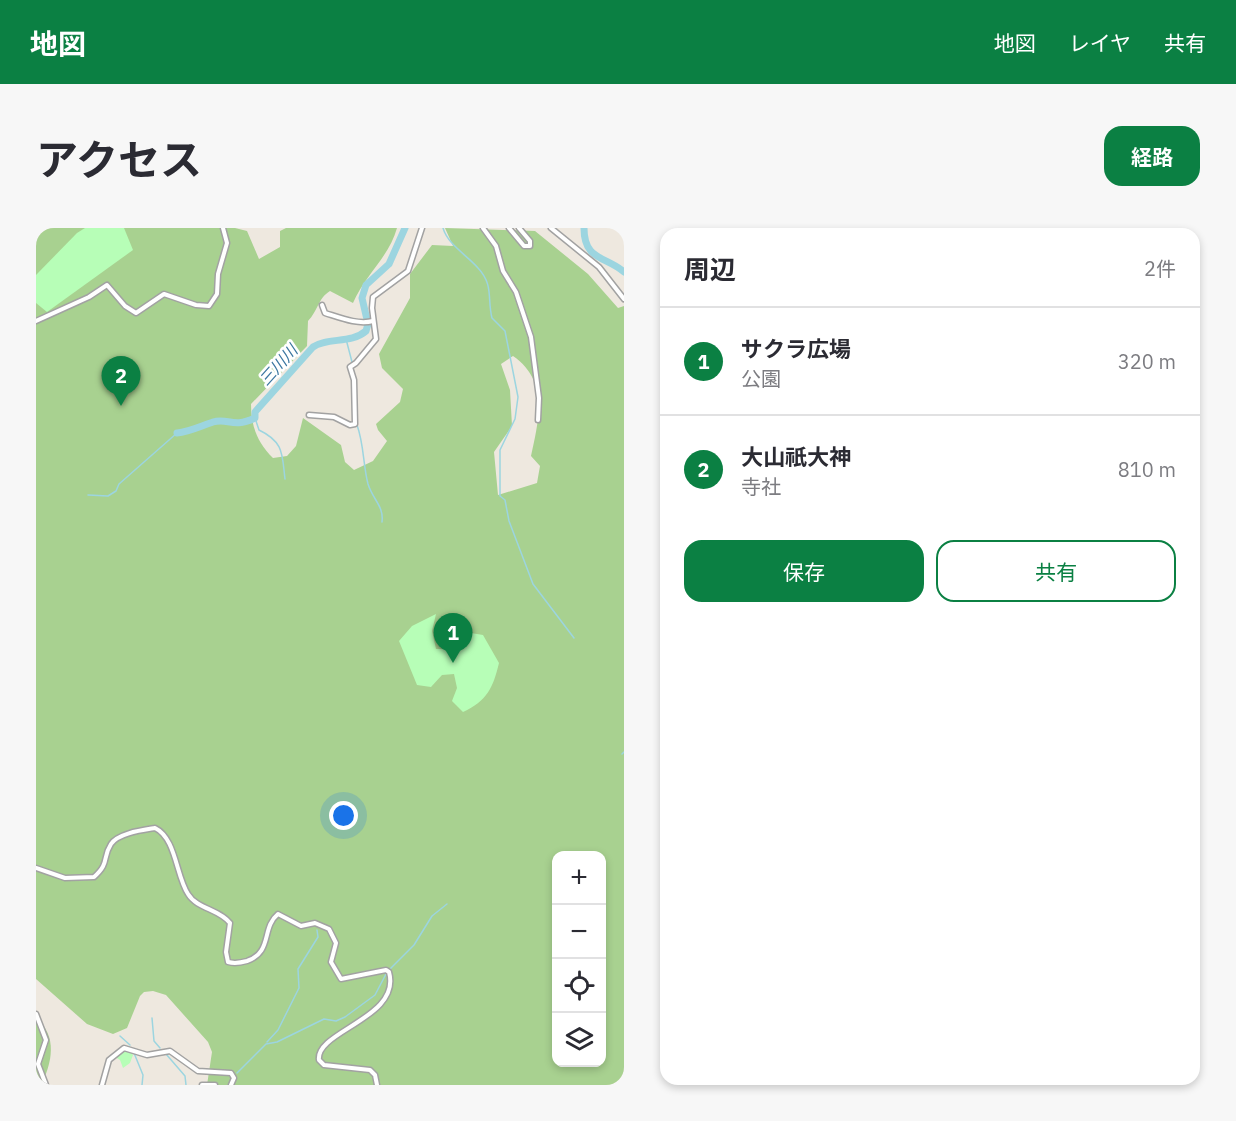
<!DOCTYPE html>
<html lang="ja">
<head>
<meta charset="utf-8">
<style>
	:root { --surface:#fff; --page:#f7f7f7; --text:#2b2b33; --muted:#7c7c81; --line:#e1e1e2; --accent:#0b8043 }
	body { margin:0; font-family:"IBM Plex Sans","Noto Sans JP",sans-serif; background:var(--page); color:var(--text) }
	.controls { position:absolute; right:18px; bottom:18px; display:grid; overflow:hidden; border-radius:12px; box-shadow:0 3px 9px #0003 }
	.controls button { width:54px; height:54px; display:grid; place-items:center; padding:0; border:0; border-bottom:2px solid var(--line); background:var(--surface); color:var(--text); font:30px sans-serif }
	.you { position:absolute; left:308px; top:588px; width:21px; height:21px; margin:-15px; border:4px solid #fff; border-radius:50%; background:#1a73e8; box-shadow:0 0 0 9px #1a73e833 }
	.badge { display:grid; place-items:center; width:39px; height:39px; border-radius:50%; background:var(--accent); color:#fff; font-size:20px; font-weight:700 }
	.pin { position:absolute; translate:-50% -50px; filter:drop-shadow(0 2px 3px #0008) }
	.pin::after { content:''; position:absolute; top:32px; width:21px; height:18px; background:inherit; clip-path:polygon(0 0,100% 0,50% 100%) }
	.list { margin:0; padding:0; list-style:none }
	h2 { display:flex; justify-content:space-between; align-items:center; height:78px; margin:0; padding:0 24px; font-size:26px }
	h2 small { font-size:20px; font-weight:400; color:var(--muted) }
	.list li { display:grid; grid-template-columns:39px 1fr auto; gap:18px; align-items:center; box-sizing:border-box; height:108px; padding:0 24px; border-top:2px solid var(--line) }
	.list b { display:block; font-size:22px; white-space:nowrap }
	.list p { margin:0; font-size:20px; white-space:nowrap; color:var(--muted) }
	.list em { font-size:20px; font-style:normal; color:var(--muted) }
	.actions { display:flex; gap:12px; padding:18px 24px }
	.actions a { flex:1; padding:14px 0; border:2px solid var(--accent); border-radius:18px; text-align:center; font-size:21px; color:var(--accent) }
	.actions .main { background:var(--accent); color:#fff }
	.icon { flex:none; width:33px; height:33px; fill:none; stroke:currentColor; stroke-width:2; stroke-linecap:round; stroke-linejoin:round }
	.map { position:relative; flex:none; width:588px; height:857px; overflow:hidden; border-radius:18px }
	header { display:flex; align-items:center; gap:36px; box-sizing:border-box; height:84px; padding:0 30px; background:var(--accent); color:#fff }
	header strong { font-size:28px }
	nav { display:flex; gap:33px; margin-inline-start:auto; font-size:21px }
	.intro { display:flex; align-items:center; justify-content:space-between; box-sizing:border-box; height:144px; padding:0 36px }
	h1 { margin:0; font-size:42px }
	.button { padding:15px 27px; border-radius:18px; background:var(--accent); color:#fff; font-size:21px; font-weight:700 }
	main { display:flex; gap:36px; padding:0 36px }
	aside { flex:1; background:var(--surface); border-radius:18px; box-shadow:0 3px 9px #0003 }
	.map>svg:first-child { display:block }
</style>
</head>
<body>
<header>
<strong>地図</strong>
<nav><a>地図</a><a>レイヤ</a><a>共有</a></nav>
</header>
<div class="intro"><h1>アクセス</h1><a class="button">経路</a></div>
<main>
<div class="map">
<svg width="588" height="857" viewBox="0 0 588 857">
	<rect width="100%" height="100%" fill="#eee8df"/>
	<!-- forest -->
	<g fill="#a8d190" fill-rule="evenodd">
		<path d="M 0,0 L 199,0 L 211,3 L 223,31 L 244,19 L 244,3 L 250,0 L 361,0 C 353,29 329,47 317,75 L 294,63 C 282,70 282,83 272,93 L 271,118 L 215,176 C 215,198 221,214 237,230 L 251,228 L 260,218 L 267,190 L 305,217 L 309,234 L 318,242 L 337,233 L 351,213 L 342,202 L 340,196 L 364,174 L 367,161 L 346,140 L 343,126 L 374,70 L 374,46 L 396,17 L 417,18 L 409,0 L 499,3 L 552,46 L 582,80 L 588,78 L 588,857 L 171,857 L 176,824 L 172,814 L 130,767 L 117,763 L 108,764 L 104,768 L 91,800 L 77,806 L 51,796 L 0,751 ZM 477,128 C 513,153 503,191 495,228 L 504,238 L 501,255 L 462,267 L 458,224 L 476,198 L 474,162 L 465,136 ZM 520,628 L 566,628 L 566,834 L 520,834 Z"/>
		<path d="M 0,790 C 22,808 16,835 5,857 L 0,857 Z"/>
	</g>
	<!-- park -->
	<g fill="#b7feb7">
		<polygon points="49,0 88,0 97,22 11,84 0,75 0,47 41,5"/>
		<path d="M 400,386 L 396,403 L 400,421 L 418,421 L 420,411 L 435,405 L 447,407 L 463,435 C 457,460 451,473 427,484 L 416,473 L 421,460 L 418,446 L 406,447 L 395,459 L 381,457 L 363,413 L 376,398 Z"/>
		<polygon points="89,823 94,823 97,827 94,835 87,840 84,832 79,829"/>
	</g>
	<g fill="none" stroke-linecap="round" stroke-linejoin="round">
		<!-- stream -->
		<g stroke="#9cd5e0" stroke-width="1.5">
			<path d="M 407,0 C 412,17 431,27 442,40 C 458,57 451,71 456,90 L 469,103 L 482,169 L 479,191 L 464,222 L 464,268 L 469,272 L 473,293 L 497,356 L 538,410"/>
			<polyline points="310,111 316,134"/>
			<polyline points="317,141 319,150"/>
			<path d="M 219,190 L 223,202 C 248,214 246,226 249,251"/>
			<path d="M 321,197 C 328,216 327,237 332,256 C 337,272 348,278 346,294"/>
			<polyline points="52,267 72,268 80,263 83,256 141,205"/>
			<polyline points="586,526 588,524"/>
			<polyline points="354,741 378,717 396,688 411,676"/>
			<polyline points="116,790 118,813 124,820"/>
			<polyline points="84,808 94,817"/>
			<polyline points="231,814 242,802 263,760 262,741 282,709 281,702"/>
			<polyline points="98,825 107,847 106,857"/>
			<polyline points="130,826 149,848 150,857"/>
			<polyline points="201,845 230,816 241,814 288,791 300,793 309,789 339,767 350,746"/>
		</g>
		<!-- river -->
		<g stroke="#9cd5e0" stroke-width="7">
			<path d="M 548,0 C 548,33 570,28 588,44"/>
			<path d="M 141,205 C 153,204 165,198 177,194 C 192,189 196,201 219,190 L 219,184 L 277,119 C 292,109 315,116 330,103 L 332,96 L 326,70 L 330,57 L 353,36 L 369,0"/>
		</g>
		<defs>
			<g id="street">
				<polyline points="447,0 460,18 467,43 480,64 495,109 503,170 502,192"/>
				<polyline points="473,0 488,18 494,18 494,13 483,0"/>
				<polyline points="515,0 563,39 588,71"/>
				<path d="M 286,77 L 289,85 C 305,90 322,97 337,93"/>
				<polyline points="0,93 53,69 71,57 89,78 100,85 128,66 160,77 173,78 181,66 182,46 191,15 187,0"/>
				<polyline points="273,187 298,189 314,197 319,196 318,152 314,139 320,135 340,111 336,80 337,69 372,43 386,0"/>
				<path d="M 0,640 L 29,650 L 58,649 C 74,635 66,630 75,616 C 82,605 107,602 119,600 C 140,610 140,648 152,666 C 161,681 183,681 194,695 L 190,724 L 192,734 C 199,736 204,735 211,733 C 237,724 225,700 242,686 L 265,698 L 279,695 L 293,701 L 300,715 L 295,734 L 305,751 L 350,742 L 353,744 C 366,790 279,803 283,832 L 288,837 L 334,842 L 339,847 L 341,857"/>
				<polyline points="0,786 10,812 2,836 10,857"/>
				<polyline points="66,857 73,832 88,820 111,827 134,823 162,843 195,845 198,850 195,857"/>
				<polyline points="166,857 179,857"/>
			</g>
		</defs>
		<!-- street casing -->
		<use href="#street" stroke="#a2a2a2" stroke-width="7"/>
		<!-- street -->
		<use href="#street" stroke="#fff" stroke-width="4"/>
	</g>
	<g text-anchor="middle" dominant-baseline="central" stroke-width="5" stroke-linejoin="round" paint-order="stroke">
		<!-- water labels -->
		<g font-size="16" font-style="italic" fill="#3c77a1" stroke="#fff">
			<text transform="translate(242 137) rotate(-48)">三川川</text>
		</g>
	</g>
</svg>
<div class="controls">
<button>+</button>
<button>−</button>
<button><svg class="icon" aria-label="locate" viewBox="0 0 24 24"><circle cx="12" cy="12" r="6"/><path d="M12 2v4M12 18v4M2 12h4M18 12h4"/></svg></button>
<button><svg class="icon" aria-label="layers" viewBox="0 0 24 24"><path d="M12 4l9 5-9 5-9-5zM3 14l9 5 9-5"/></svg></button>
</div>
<div class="you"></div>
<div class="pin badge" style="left:417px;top:435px">1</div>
<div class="pin badge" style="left:85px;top:178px">2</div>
</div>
<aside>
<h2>周辺<small>2件</small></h2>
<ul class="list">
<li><span class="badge">1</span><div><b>サクラ広場</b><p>公園</p></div><em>320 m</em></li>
<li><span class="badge">2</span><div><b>大山祇大神</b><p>寺社</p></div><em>810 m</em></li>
</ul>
<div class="actions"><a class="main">保存</a><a>共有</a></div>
</aside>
</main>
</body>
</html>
